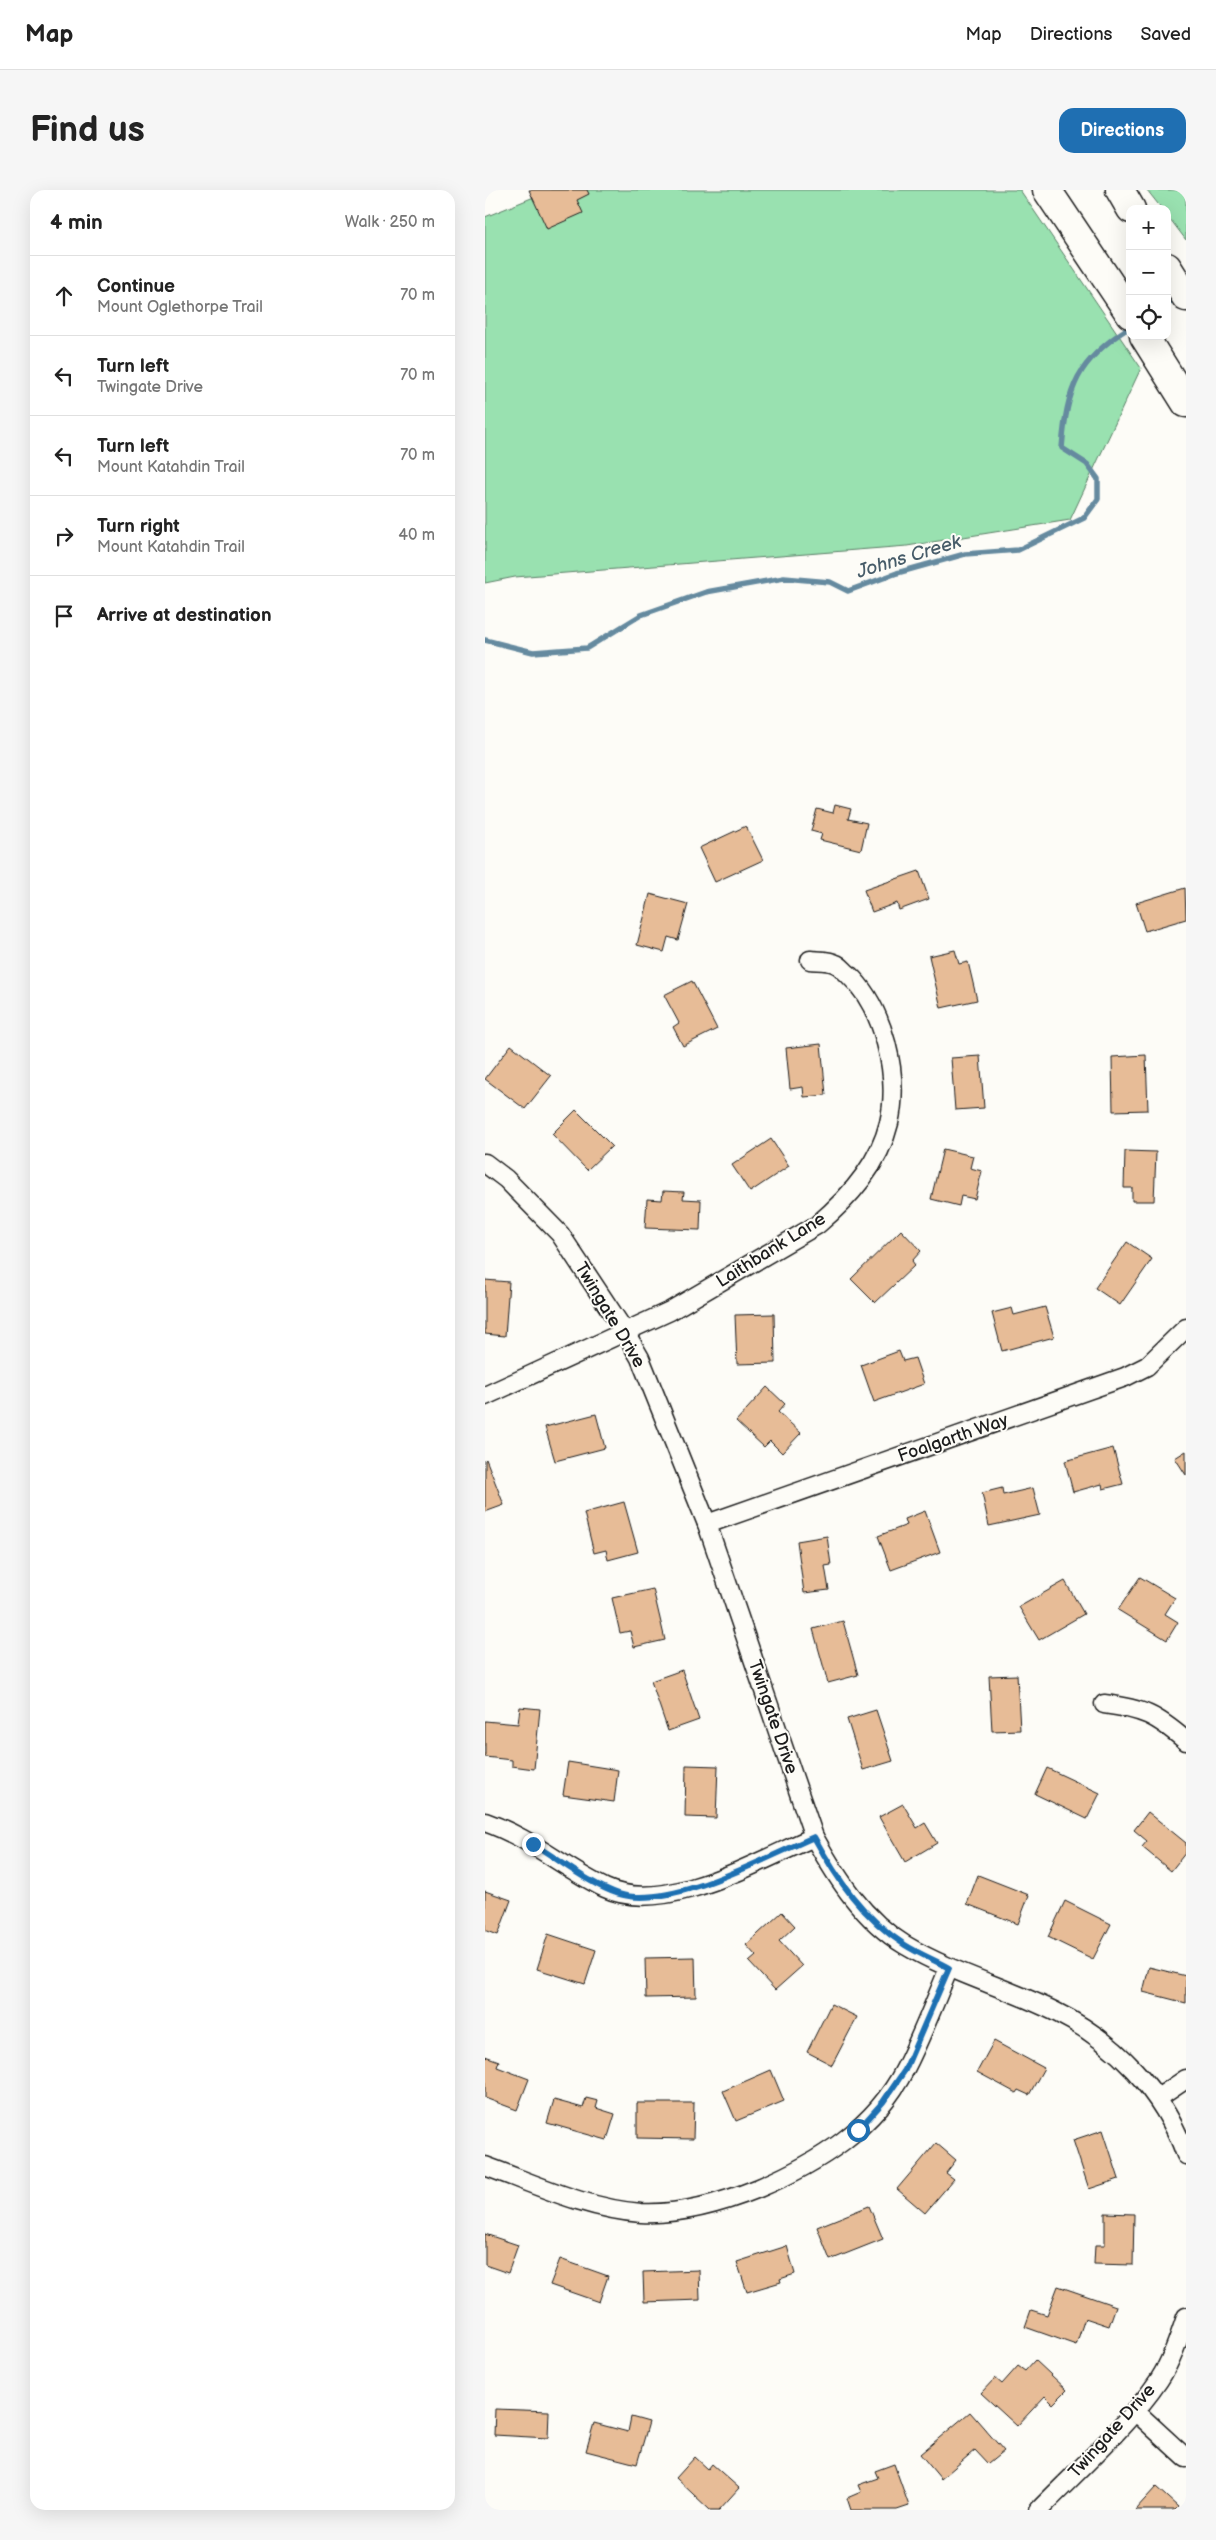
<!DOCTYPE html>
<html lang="en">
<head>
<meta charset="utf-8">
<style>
	:root { --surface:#fff; --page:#f6f6f6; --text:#222; --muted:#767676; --line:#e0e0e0; --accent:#1f6fb2 }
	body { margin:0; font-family:"Balsamiq Sans",sans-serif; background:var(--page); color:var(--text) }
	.controls { position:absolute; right:15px; top:15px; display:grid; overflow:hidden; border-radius:10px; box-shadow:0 5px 20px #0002 }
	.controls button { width:45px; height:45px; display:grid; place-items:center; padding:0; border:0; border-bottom:1px solid var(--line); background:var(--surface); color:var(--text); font:25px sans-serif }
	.stop { position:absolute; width:15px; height:15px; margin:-11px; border:4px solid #1f6fb2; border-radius:50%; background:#fff }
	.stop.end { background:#1f6fb2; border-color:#fff; box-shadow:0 1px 5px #0008 }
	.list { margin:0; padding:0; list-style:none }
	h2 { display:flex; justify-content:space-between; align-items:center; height:65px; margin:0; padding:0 20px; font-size:21px }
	h2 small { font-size:16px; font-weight:400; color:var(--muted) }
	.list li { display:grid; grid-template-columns:32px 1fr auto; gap:15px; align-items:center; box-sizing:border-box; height:80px; padding:0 20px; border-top:1px solid var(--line) }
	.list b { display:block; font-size:19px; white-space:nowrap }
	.list p { margin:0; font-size:16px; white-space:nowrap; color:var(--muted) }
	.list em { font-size:16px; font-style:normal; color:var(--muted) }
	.icon { flex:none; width:28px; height:28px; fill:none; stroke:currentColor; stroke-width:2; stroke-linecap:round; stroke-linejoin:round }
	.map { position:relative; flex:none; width:701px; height:2320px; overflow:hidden; border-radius:15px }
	header { display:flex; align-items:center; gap:30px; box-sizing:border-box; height:70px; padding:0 25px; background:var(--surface); border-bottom:1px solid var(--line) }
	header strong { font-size:24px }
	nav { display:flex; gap:28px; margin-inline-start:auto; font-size:18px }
	.intro { display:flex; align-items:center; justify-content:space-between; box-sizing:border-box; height:120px; padding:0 30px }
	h1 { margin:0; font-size:35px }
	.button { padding:12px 22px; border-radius:15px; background:var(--accent); color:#fff; font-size:18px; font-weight:700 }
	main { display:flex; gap:30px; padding:0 30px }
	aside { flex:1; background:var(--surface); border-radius:15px; box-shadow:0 5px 20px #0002 }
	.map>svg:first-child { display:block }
</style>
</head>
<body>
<header>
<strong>Map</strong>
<nav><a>Map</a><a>Directions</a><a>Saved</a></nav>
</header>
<div class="intro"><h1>Find us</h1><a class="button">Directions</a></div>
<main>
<aside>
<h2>4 min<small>Walk · 250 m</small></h2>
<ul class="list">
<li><svg class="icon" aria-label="ahead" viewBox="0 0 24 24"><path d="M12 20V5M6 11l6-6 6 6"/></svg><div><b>Continue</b><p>Mount Oglethorpe Trail</p></div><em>70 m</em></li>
<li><svg class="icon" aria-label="left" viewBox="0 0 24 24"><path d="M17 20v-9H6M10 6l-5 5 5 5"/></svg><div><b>Turn left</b><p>Twingate Drive</p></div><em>70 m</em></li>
<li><svg class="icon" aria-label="left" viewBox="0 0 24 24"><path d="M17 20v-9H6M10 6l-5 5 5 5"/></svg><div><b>Turn left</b><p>Mount Katahdin Trail</p></div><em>70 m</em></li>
<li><svg class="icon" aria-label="right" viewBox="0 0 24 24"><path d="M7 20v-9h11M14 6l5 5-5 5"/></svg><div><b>Turn right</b><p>Mount Katahdin Trail</p></div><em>40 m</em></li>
<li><svg class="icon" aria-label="arrive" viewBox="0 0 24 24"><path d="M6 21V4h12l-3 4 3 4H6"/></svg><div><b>Arrive at destination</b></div></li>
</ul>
</aside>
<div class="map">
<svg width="701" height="2320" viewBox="0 0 701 2320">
	<rect width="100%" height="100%" fill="#fdfcf7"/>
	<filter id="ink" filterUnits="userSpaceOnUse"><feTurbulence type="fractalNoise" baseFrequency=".02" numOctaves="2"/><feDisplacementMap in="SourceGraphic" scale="10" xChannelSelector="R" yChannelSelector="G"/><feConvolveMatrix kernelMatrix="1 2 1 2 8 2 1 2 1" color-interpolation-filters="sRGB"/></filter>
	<g filter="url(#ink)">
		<!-- green -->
		<g fill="#99e1b0" stroke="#5a7e66">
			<polygon points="66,0 535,0 656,178 585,330 422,356 30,387 0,393 0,27"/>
			<polygon points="662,0 701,0 701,50 682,25 682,19 677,19"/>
		</g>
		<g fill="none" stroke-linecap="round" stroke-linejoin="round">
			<!-- stream -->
			<g stroke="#658a9f" stroke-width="5.5">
				<polyline points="682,114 693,107"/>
				<path d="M 0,450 L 48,462 L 102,458 L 156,425 L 221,402 L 299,388 L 345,392 L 363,401 L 412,383 L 480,364 L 533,360 L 599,328 L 613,309 L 613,289 L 602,274 L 577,258 C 582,198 592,170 645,137"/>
			</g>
		</g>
		<!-- building -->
		<g fill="#e7bc97" stroke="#1c1c1c">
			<polygon points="44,0 102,0 104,4 92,10 98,23 62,39"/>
			<polygon points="350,615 366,619 363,629 382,633 376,660 335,650 337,644 326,641 332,619 348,623"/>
			<polygon points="261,636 278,670 230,692 214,658"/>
			<polygon points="434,681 444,709 414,720 412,713 387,722 379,700"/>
			<polygon points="700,698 701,729 660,741 651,713"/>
			<polygon points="165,704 203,714 193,750 183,747 179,762 152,755"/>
			<polygon points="470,760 474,774 483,772 492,810 456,818 444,766"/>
			<polygon points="207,791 232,839 198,856 188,837 194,833 179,805"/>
			<polygon points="336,854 341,905 319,907 318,897 305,899 301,858"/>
			<polygon points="26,855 66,886 40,919 0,889"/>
			<polygon points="661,865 663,920 628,921 627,867"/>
			<polygon points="495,866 499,918 470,920 466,868"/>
			<polygon points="91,920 127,956 102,980 67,944"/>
			<polygon points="286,949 304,976 265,1002 247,975"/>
			<polygon points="458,959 488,966 485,978 497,981 490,1009 476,1006 474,1016 446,1009"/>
			<polygon points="640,961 671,962 669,1011 647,1011 647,998 639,998"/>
			<polygon points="178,1001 199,1002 198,1009 216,1010 215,1040 160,1038 162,1009 177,1010"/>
			<polygon points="416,1040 436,1061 427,1071 430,1075 390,1113 366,1089"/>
			<polygon points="642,1052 667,1069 635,1115 610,1098"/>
			<polygon points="0,1090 24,1092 20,1146 0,1144"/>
			<polygon points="560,1117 569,1147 517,1161 507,1123 527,1118 529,1125"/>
			<polygon points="289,1124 290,1173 252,1174 250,1125"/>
			<polygon points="414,1161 418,1171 430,1168 439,1194 389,1212 376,1175"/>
			<polygon points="282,1197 300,1214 293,1222 316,1243 297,1263 285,1251 279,1257 251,1231"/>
			<polygon points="111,1224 120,1258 70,1271 60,1237"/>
			<polygon points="628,1258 638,1294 618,1299 617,1294 588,1302 580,1271"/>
			<polygon points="701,1261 701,1285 690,1268"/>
			<polygon points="1,1269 19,1315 0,1322 0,1270"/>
			<polygon points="517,1298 518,1305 548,1298 555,1325 504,1336 497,1303"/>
			<polygon points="139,1312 153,1362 123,1370 121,1360 109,1363 99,1323"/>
			<polygon points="440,1321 455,1362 406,1380 393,1346 422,1335 420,1329"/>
			<polygon points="342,1346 346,1375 340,1376 344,1400 319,1403 312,1351"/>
			<polygon points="655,1387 690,1408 680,1424 693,1432 682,1450 633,1420"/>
			<polygon points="580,1391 599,1424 554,1450 534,1417"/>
			<polygon points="168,1399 180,1450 149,1457 145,1441 135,1443 127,1408"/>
			<polygon points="358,1431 373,1485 343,1493 328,1439"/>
			<polygon points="197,1480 214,1530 183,1541 166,1491"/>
			<polygon points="532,1485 535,1540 507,1541 504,1486"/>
			<polygon points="35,1517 55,1519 49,1579 27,1576 27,1570 0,1567 0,1531 33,1534"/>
			<polygon points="391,1520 408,1571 378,1580 362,1529"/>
			<polygon points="83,1572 133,1580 129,1612 78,1605"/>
			<polygon points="201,1575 233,1576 231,1628 200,1627"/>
			<polygon points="562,1578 615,1603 602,1629 550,1604"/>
			<polygon points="418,1614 432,1638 440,1633 452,1653 420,1672 394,1627"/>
			<polygon points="663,1622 701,1653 701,1662 686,1681 657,1657 662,1651 649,1640"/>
			<polygon points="493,1685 544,1705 533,1734 482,1714"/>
			<polygon points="0,1701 26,1710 13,1745 0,1740"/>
			<polygon points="580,1711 626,1734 608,1769 563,1747"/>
			<polygon points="297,1722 310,1736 294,1751 317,1776 290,1800 264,1772 271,1766 261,1755"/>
			<polygon points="63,1744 111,1760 100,1794 52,1779"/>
			<polygon points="210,1767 211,1807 161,1808 160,1768"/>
			<polygon points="664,1777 701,1786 701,1813 658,1802"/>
			<polygon points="346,1814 372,1827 347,1875 322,1862"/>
			<polygon points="509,1851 559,1878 544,1905 533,1900 531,1903 492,1882"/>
			<polygon points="0,1866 14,1871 12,1877 44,1889 32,1920 0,1908"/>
			<polygon points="286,1880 299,1911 251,1931 238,1901"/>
			<polygon points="101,1908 113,1911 111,1918 130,1924 122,1950 62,1933 69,1910 98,1918"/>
			<polygon points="152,1913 209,1913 208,1949 152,1948"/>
			<polygon points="618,1940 634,1989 604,1999 588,1950"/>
			<polygon points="451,1953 471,1970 461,1983 469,1989 440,2023 412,1999"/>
			<polygon points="384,2016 398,2049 345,2070 332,2037"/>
			<polygon points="620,2023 649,2024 648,2075 609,2074 610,2055 620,2055"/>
			<polygon points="0,2044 33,2055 23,2083 0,2075"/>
			<polygon points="302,2056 310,2084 295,2089 296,2092 262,2102 252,2072"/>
			<polygon points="75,2069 123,2086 114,2112 65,2095"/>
			<polygon points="214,2080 215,2110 159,2112 158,2082"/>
			<polygon points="573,2096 631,2116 624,2136 600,2128 591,2155 540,2137 546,2120 562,2125"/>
			<polygon points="550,2170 582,2200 568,2214 560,2206 532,2236 496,2203 510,2188 517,2194 533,2176 540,2181"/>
			<polygon points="10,2219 64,2221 63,2248 9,2245"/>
			<polygon points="485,2222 519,2261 503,2274 490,2260 456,2289 435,2264"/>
			<polygon points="146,2227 164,2232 152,2274 101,2261 109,2233 143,2242"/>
			<polygon points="210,2267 223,2279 227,2274 254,2298 234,2320 225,2320 191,2288"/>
			<polygon points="409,2274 424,2316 412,2320 366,2320 362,2308 376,2302 373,2295 393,2288 390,2281"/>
			<polygon points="671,2297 693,2317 690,2320 650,2320"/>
		</g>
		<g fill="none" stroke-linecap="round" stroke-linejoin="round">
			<defs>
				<g id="minor">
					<path d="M 0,973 L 21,989 L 75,1044 L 140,1142 L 155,1168 L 222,1334 L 329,1647 C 352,1688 378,1730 420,1755 C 467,1783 520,1797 569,1821 C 630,1851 678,1901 701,1965"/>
					<path d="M 0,1206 L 185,1121 L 332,1035 C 364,1008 394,975 404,933 C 415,886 399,817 363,784 C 359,781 355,775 351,774 C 344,770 332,771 325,770"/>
					<polyline points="222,1334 640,1187 662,1176 701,1138"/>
					<path d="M 619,1514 C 658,1519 671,1525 701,1551"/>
					<path d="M 0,1632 C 44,1647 79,1678 120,1698 C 179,1726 273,1671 329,1647"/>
					<polyline points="673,1908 701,1889"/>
					<path d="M 0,1976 C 50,1994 102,2019 156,2023 C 197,2025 237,2013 274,1998 C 333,1973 390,1938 420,1879 C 437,1846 450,1811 464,1778"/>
					<polyline points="650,2221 701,2268"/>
					<path d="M 554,2320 C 593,2280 643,2236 674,2190 C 686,2172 694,2148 701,2127"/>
				</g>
				<g id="trunk">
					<polyline points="562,0 645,124"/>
					<polyline points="635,0 646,19"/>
					<polyline points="682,77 701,107"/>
					<polyline points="659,146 701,213"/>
				</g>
			</defs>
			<!-- minor casing -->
			<use href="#minor" stroke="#1c1c1c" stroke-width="21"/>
			<!-- trunk casing -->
			<use href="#trunk" stroke="#1c1c1c" stroke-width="31"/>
			<!-- minor -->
			<use href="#minor" stroke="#fdfcf7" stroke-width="18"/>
			<!-- trunk -->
			<use href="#trunk" stroke="#fdfcf7" stroke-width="28"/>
		</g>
	</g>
	<g fill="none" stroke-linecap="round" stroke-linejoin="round" filter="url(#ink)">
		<!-- route -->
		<path stroke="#1f6fb2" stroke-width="6" d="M 48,1654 C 75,1670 104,1694 134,1704 C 185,1720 280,1668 329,1647 C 352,1689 378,1728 420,1755 C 434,1764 450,1770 464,1778 L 420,1880 L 398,1912 L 373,1940"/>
	</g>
	<g text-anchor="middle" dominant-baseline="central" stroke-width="4" stroke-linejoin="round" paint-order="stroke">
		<!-- street labels -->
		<g font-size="18" fill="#1c1c1c" stroke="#fdfcf7">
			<text transform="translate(286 1060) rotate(-32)">Laithbank Lane</text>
			<text transform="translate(125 1125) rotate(59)">Twingate Drive</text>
			<text transform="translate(468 1248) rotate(-19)">Foalgarth Way</text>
			<text transform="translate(288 1527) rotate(71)">Twingate Drive</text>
			<text transform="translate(627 2241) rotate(-48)">Twingate Drive</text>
		</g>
		<!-- water labels -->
		<g font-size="19" font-style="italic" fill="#475c69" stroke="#fdfcf7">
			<text transform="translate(424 367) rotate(-17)">Johns Creek</text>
		</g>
	</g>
</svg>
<div class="controls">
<button>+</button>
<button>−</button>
<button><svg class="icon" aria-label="locate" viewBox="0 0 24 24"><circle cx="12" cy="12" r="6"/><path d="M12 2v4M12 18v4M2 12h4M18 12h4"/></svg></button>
</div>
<div class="stop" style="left:373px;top:1940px"></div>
<div class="stop end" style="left:48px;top:1654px"></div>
</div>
</main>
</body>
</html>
